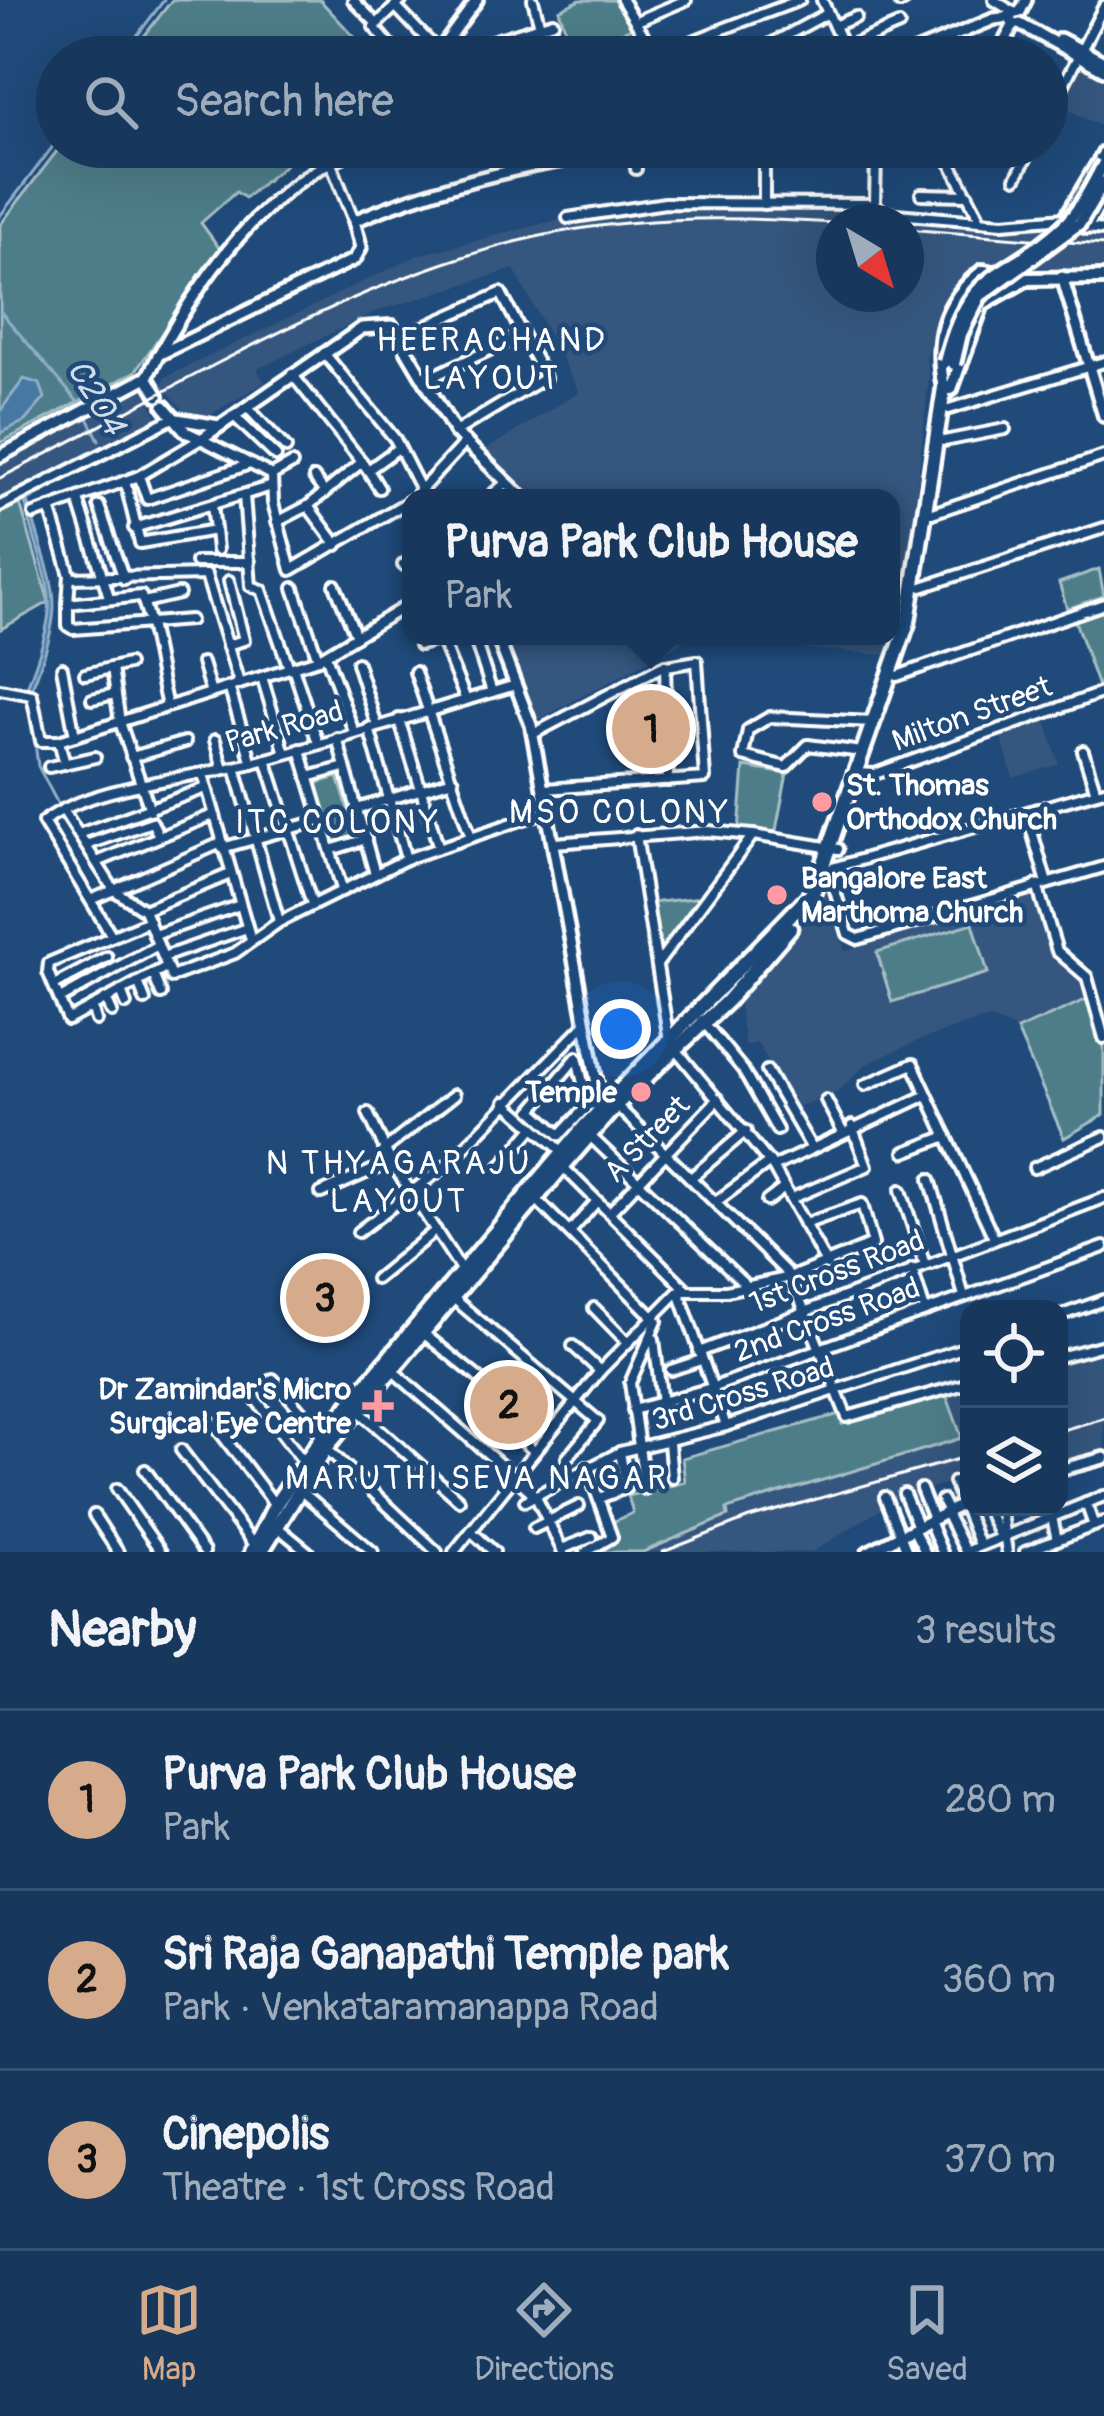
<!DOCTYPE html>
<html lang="en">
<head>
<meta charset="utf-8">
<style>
	:root { --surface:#17385c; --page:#203f62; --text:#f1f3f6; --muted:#9eacbb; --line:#365272; --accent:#d6ab8b }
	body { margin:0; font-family:Pangolin,sans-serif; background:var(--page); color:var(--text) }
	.controls { position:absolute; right:36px; bottom:36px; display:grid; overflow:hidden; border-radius:24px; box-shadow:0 12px 48px #0002 }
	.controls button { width:108px; height:108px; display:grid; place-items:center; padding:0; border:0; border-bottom:3px solid var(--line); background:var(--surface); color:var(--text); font:60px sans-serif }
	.compass { position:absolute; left:816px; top:204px; width:108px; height:108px; border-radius:50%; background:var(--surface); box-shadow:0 12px 48px #0002; rotate:142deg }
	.you { position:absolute; left:621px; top:1029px; width:42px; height:42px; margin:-30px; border:9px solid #fff; border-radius:50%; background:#1a73e8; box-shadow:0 0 0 18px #1a73e833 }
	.badge { display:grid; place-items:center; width:78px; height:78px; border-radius:50%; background:var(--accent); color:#111; font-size:39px; font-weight:700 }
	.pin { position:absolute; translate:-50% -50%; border:6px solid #fff; box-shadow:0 3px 12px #0006 }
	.popup { position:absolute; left:402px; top:489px; width:498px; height:156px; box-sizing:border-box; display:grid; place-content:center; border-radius:24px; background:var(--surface); filter:drop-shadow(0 3px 9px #0005); font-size:39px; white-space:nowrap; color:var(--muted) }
	.popup b { font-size:45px; color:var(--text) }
	.popup::after { content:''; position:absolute; left:50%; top:100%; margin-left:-24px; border:24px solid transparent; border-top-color:var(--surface) }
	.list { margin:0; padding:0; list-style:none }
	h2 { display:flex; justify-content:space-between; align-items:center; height:156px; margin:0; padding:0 48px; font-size:51px }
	h2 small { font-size:39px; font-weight:400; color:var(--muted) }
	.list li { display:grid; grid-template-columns:78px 1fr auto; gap:36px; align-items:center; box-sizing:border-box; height:180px; padding:0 48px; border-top:3px solid var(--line) }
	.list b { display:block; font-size:45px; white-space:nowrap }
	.list p { margin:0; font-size:39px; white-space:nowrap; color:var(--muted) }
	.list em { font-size:39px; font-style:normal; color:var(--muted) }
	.icon { flex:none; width:66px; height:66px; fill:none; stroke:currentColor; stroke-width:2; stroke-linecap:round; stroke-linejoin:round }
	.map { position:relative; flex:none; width:1104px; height:1552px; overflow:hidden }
	.search { position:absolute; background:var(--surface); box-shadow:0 12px 48px #0002; left:36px; right:36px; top:36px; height:132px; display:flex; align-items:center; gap:30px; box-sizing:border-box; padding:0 42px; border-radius:66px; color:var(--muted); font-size:45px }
	.sheet { height:696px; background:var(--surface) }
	nav { display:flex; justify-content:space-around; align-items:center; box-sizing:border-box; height:168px; border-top:3px solid var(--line); background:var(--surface); font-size:33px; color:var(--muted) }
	nav a { display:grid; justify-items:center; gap:6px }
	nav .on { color:var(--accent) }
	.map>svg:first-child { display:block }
</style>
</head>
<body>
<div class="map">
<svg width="1104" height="1552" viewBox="0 0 1104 1552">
	<rect width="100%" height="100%" fill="#1f4a7a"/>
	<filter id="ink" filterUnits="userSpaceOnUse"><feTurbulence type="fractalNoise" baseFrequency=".00833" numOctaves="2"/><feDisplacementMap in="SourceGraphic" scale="24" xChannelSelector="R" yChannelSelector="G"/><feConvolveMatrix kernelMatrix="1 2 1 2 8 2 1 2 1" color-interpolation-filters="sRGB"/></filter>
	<g filter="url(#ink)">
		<!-- built -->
		<g fill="#35567e" fill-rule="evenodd">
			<polygon points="1081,61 1104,73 1104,128 1058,104"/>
			<path d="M 658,205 L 866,211 L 1104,231 L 1104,271 L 977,263 L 945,299 L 926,359 L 929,378 L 906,590 L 885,655 L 689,639 L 538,720 L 503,636 L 891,636 L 891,498 L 527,498 L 482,452 L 579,392 L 514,269 L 377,311 L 257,369 L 265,382 L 205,418 L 188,415 L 163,387 L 164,378 L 418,255 L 569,217 L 572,225 ZM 834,222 L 906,222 L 906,294 L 834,294 Z"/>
			<polygon points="143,387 158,419 0,501 0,461 132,388"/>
			<polygon points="1046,720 1059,764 1013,778 1001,736"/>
			<polygon points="1035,893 1058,959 1084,979 1090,998 1017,1030 988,1018 922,1039 867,1064 837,1092 797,1107 757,1043 745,1046 737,992 826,894 845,951"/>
			<polygon points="1104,1348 1104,1450 1059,1463 1059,1361"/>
			<polygon points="969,1387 969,1477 899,1498 812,1552 591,1552 613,1538 610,1523 633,1513 628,1496 685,1482 682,1458 840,1414 843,1424"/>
		</g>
		<!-- green -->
		<g fill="#4e7d88" stroke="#a6bec4" stroke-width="3">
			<polygon points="172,0 320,0 373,57 128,57"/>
			<polygon points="580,0 618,0 634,27 573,52 559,10"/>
			<polygon points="60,147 307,147 245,198 236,192 201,223 220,249 135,372 0,443 0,225"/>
			<polygon points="20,503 49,602 1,629 0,511"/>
			<polygon points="1099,569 1104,596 1067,609 1059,583"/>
			<polygon points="1104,611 1104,682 1097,684 1075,621"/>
			<polygon points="744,767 787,774 775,835 739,831"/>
			<polygon points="338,777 357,837 334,845 314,784"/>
			<polygon points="702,897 659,956 650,903"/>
			<polygon points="973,923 988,973 892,1002 877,952"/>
			<polygon points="1090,998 1104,1045 1104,1115 1064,1138 1017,1030"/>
			<polygon points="946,1394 962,1438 727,1509 728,1516 643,1552 591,1552 613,1538 610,1523 633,1513 628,1496 685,1482 682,1458 840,1414 842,1424"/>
		</g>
		<!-- water -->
		<g fill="#4678a3" stroke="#90aec8" stroke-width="3">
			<polygon points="24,379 40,384 45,398 25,421 0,433 0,411"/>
			<path d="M 108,454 L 28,501 C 52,592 70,594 32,688 L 27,687 C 65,591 48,596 25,503 Z"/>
		</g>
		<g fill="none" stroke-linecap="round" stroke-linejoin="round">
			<!-- stream -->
			<g stroke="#90aec8" stroke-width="3">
				<polyline points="121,57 164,0"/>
				<polyline points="0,216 57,141"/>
				<polyline points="0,311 83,408"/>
				<polyline points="87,416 99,440"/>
				<polyline points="30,704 38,766 71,829"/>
			</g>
			<defs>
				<g id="minor">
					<polyline points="353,0 377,24"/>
					<polyline points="533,0 540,26"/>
					<polyline points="622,0 657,57"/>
					<polyline points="994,0 1013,12"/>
					<polyline points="900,3 905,0"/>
					<polyline points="395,6 440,53"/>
					<polyline points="828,13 848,57"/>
					<polyline points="637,21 686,0"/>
					<polyline points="834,26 856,17"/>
					<polyline points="844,48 899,25"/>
					<polyline points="400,57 374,27 402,0"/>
					<polyline points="437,57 502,38"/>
					<polyline points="507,57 502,38 553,22"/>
					<path d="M 657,57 C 705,34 751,19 800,0"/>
					<polyline points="747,57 828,13 822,0"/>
					<polyline points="1047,117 1104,6"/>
					<polyline points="529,147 534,165"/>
					<polyline points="764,147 764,204"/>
					<polyline points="942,147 978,215"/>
					<polyline points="635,150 636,169"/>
					<polyline points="330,161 354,221"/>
					<polyline points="1016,178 1032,147"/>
					<polyline points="921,194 968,195"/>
					<polyline points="875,204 884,213 1003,223 1065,218"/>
					<polyline points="875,204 876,151"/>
					<polyline points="568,218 665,203 875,204"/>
					<polyline points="1087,228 1104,230"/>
					<polyline points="401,337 501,293 545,378 455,432"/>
					<polyline points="324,353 395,439 421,490"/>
					<polyline points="292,374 362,462"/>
					<polyline points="425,380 522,335"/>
					<polyline points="247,407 286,448"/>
					<polyline points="949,409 1104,362"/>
					<polyline points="234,416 276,456"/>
					<polyline points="944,441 1005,429"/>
					<polyline points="368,470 379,488"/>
					<polyline points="272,475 292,464"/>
					<polyline points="139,476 147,499 250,464"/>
					<polyline points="314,478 325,493"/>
					<polyline points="125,481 140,543 215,530 212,505"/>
					<polyline points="418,493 466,441"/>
					<polyline points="244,495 251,586 262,590 289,668"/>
					<polyline points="488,498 507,482"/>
					<polyline points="78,499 109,597"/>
					<polyline points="0,506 173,418"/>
					<polyline points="99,506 124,579"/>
					<polyline points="308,506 337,545"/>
					<polyline points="50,508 70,575 68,604"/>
					<polyline points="932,513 1104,456"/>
					<polyline points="34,514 139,476 201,439 272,475 273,503 291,570 411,500"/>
					<polyline points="277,522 308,506 362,462 368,470 397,449"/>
					<polyline points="134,528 272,486"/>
					<polyline points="215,530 217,550"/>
					<polyline points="196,562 250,562"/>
					<polyline points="403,565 411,559"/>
					<polyline points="70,578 206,575 239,683"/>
					<polyline points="335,585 356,636"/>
					<polyline points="922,587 1104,528"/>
					<polyline points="294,588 318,659"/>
					<polyline points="144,602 179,594"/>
					<polyline points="418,636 420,645 441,639 466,700"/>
					<polyline points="227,645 244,640 229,581"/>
					<polyline points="477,646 492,692"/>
					<polyline points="326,655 354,732"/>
					<polyline points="202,663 211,693"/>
					<polyline points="357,663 377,726"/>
					<polyline points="665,665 668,781"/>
					<polyline points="293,667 318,743"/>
					<polyline points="62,668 75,736"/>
					<polyline points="112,668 120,722 150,810"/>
					<polyline points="415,672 470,834"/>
					<polyline points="85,674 128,664"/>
					<polyline points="897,676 1104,604"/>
					<polyline points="262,677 285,753"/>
					<polyline points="229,687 252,763"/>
					<polyline points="0,689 32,695 41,741 59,741 318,659 411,603"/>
					<polyline points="92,699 115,694"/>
					<path d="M 167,706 C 158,671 154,628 141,596 L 68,604 L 68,626 L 73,629 L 190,620"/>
					<polyline points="399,719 438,845"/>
					<polyline points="369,728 406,859"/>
					<polyline points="533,734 661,667 697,661 705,778 545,789"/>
					<polyline points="337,738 375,874"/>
					<polyline points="215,740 223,769"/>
					<polyline points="59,741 65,764"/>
					<polyline points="300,749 342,889"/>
					<polyline points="1083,751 1096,792"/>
					<polyline points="862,752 808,745 786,767 743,756 748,730 770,717 873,722"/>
					<polyline points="131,757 185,742"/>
					<polyline points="266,759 312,904"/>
					<polyline points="49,767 95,757"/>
					<polyline points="235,767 279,921"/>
					<polyline points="856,773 875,774 1104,692"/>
					<polyline points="203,774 251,940"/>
					<polyline points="308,777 345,767"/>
					<polyline points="357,809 453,780"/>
					<polyline points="63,810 114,890 221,843"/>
					<polyline points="1027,814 1047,883"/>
					<polyline points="79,834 206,788"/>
					<polyline points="636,835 669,1041 773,1167 827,1265"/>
					<polyline points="555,843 708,831 753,835"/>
					<polyline points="86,845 152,822 159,836"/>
					<polyline points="222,848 322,820"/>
					<polyline points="331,850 366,839"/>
					<polyline points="97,862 213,815"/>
					<polyline points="832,868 1104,790"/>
					<polyline points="820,877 833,884 848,934 858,939 1104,867"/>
					<polyline points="1037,885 1057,951 1087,977 1104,1038"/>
					<polyline points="91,900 114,890 144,910 171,977 235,953 279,922 406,859 548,811"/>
					<polyline points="144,910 228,875"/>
					<polyline points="149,921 49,963 48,972 68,1020 166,967"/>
					<polyline points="154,935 240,905"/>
					<path d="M 112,936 L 43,822 C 92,785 187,779 248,764 C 338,741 427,711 516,685"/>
					<polyline points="163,957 247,928"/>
					<polyline points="658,963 753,835 838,849"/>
					<polyline points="153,974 161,994"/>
					<polyline points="138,982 145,1000"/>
					<polyline points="54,985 107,957"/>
					<polyline points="121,991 126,1004"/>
					<polyline points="60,999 158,945"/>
					<polyline points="106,999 112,1012"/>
					<polyline points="92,1007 96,1020"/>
					<polyline points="702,1020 743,1070 777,1130"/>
					<polyline points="767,1071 811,1147"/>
					<polyline points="865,1085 913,1064 994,1238"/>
					<polyline points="826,1100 842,1131"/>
					<polyline points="505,1102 563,1152"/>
					<polyline points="616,1105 791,1277 847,1417 969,1383"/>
					<polyline points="368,1113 391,1162 462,1271"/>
					<polyline points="560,1135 532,1110 577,1057 588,1105"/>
					<polyline points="560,1135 588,1105 604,1103"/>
					<polyline points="589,1135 747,1286"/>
					<polyline points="384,1150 454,1095"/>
					<polyline points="905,1152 947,1136"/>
					<polyline points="500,1167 534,1127"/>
					<polyline points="563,1167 685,1288"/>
					<polyline points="773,1167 927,1095"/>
					<polyline points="1034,1168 1104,1137"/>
					<polyline points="692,1177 746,1131"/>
					<polyline points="930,1179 964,1296"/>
					<polyline points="901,1190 925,1265"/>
					<polyline points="321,1193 391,1162"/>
					<polyline points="535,1198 657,1321 630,1383 645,1489"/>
					<polyline points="790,1199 867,1166 852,1126"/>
					<polyline points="717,1201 770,1162"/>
					<polyline points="767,1201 784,1188"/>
					<polyline points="610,1212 718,1099"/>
					<polyline points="358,1232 447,1165 585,1024"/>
					<polyline points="570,1232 597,1201"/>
					<polyline points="912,1269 925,1310"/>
					<polyline points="376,1279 436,1230"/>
					<polyline points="679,1292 726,1426"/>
					<polyline points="453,1298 598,1421 567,1458"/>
					<polyline points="594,1308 626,1341"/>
					<polyline points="1059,1316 1104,1300"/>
					<polyline points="423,1333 506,1400 533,1366"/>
					<polyline points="654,1339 662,1403"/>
					<polyline points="573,1346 600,1371"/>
					<polyline points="699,1352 1104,1198"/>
					<polyline points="1059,1357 1104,1345"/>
					<polyline points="392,1370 535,1495 563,1552"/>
					<polyline points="671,1370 701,1360"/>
					<polyline points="273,1379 323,1436"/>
					<polyline points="254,1397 303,1461"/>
					<polyline points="530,1409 553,1428"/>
					<polyline points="358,1410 459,1500"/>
					<polyline points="633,1410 711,1388 1104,1247"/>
					<polyline points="502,1422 534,1451"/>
					<polyline points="213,1423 275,1505"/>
					<polyline points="669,1443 672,1478"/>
					<polyline points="326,1448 437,1552"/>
					<polyline points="181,1450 254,1545"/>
					<polyline points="145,1470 204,1552"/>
					<polyline points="954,1482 979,1545"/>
					<polyline points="117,1489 161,1552"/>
					<polyline points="921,1489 933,1519"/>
					<polyline points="301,1491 373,1552"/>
					<polyline points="904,1494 918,1527"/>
					<polyline points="885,1497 907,1552"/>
					<polyline points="599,1498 626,1488 620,1452"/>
					<polyline points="942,1500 948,1512"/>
					<polyline points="525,1501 620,1452 726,1426 969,1346"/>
					<polyline points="1086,1503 1094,1526"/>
					<polyline points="986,1507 999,1535"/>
					<polyline points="1000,1507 1007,1552"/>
					<polyline points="946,1513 965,1551"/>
					<polyline points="94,1515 118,1552"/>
					<polyline points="929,1521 942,1552"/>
					<polyline points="275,1525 308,1552"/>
					<polyline points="534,1528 579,1506"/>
					<polyline points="913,1529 925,1552"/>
					<polyline points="471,1531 494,1552"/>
					<polyline points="1057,1540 1052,1517 1104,1496"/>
					<polyline points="562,1549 592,1537"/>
					<polyline points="454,1552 600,1371 679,1291 726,1291 791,1277 873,1244 862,1204 804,1224"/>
					<polyline points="586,1552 612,1537 587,1467"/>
					<polyline points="965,1552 1052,1517"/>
					<polyline points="1025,1552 1104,1522"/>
				</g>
				<g id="tertiary">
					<polyline points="1011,21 1011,14 1020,12 1026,0"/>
					<polyline points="1020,24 1104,70"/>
					<polyline points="1060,39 1104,62"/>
					<polyline points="435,57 477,0"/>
					<polyline points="902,57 994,19 1010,17"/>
					<polyline points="996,57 1014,24"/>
					<polyline points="783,147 887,152 925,147"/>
					<polyline points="1104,152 1065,218 1087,228 1104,197"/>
					<polyline points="1062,277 1104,416"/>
					<path d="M 158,355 L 355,259 L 361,247 L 354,221 C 459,176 567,155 681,147"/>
					<path d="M 147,377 C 193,287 264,182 364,147"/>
					<polyline points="147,377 158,396"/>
					<polyline points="164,406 186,432 201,439 362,328 392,326 455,432 523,498"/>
					<polyline points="177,419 219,426"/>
					<polyline points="0,456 147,377"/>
					<polyline points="497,636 531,725 597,1084 606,1102"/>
					<polyline points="1059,1470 1104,1458"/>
					<polyline points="868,1552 969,1501"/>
				</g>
				<g id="secondary">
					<path d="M 944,388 C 934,340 943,301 983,271 L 1026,279 L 1104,278"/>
					<polyline points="951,389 982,304 1026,279"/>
				</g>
				<g id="primary">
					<polyline points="252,1552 275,1505 323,1436 584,1127 814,891 908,622 944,388"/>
					<polyline points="261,1552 326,1448 563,1166 616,1105 726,1002 790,928"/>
				</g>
			</defs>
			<!-- minor casing -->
			<use href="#minor" stroke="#fff" stroke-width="16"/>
			<!-- tertiary casing -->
			<use href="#tertiary" stroke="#fff" stroke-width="18"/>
			<!-- secondary casing -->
			<use href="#secondary" stroke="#fff" stroke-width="20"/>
			<!-- primary casing -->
			<use href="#primary" stroke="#fff" stroke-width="21"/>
			<!-- minor -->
			<use href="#minor" stroke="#1f4a7a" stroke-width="8"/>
			<!-- tertiary -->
			<use href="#tertiary" stroke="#1f4a7a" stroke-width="9"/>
			<!-- secondary -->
			<use href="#secondary" stroke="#1f4a7a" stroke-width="10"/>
			<!-- primary -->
			<use href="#primary" stroke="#1f4a7a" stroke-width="12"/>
			<!-- rail -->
			<g stroke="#fff" stroke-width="3">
				<polyline points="906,229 1104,245"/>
				<path d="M 0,478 C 167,394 333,288 515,242 C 620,215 727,216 834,223"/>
				<polyline points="1059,1431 1104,1418"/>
				<polyline points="663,1552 749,1518 969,1456"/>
			</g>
			<defs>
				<g id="secondary-bridge">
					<path d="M 945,362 C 969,265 1002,283 1063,226 C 1081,209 1092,185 1104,163"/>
					<polyline points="954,364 961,334 980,296 1080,223 1104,182"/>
				</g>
			</defs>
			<!-- secondary-bridge casing -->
			<use href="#secondary-bridge" stroke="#fff" stroke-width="20" stroke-linecap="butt"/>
			<!-- secondary-bridge -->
			<use href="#secondary-bridge" stroke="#1f4a7a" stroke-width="10"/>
		</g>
	</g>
	<!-- markers -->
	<g fill="#ff9aa2" stroke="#1f4a7a" stroke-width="4.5">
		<circle cx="822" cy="802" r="12"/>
		<circle cx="777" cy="895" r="12"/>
		<circle cx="641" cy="1092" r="12"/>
		<path d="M372 1388h12v12h12v12h-12v12h-12v-12h-12v-12h12z"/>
	</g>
	<g text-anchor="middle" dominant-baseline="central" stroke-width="9" stroke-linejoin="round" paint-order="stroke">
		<!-- street labels -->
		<g font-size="30" fill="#fff" stroke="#1f4a7a">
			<text transform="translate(972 714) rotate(-20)">Milton Street</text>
			<text transform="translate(284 727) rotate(-16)">Park Road</text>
			<text transform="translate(647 1139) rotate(-46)">A Street</text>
			<text transform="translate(837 1272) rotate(-21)">1st Cross Road</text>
			<text transform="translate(827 1320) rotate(-20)">2nd Cross Road</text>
			<text transform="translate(743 1394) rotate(-17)">3rd Cross Road</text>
		</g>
		<!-- poi labels -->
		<g font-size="30" font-weight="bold" fill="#fff" stroke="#1f4a7a" text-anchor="start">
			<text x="846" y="785">St. Thomas<tspan x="846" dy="34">Orthodox Church</tspan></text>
			<text x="801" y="878">Bangalore East<tspan x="801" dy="34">Marthoma Church</tspan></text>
			<text x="617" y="1092" text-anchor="end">Temple</text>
			<text x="351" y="1389" text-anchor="end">Dr Zamindar's Micro<tspan x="351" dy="34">Surgical Eye Centre</tspan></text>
		</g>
		<!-- neighbourhood labels -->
		<g font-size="33" letter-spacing="3" fill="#fff" stroke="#1f4a7a">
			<text x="492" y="340">HEERACHAND<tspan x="492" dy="38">LAYOUT</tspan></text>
			<text x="620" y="812">MSO COLONY</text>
			<text x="338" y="822">ITC COLONY</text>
			<text x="399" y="1163">N THYAGARAJU<tspan x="399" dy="38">LAYOUT</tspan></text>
			<text x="477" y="1478">MARUTHI SEVA NAGAR</text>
		</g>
		<!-- water labels -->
		<g font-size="33" font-style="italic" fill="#d1dde8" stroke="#1f4a7a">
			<text transform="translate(96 397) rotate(59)">C204</text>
		</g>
	</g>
</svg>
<div class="controls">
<button><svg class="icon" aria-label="locate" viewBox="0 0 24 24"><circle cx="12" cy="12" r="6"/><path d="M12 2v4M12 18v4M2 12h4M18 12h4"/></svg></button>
<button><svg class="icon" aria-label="layers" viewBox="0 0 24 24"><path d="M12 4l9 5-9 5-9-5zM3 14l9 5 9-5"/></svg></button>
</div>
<svg class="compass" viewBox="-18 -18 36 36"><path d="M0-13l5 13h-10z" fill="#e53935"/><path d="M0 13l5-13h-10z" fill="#9eacbb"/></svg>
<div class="you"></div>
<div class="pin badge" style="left:651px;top:729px">1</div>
<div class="popup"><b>Purva Park Club House</b>Park</div>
<div class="pin badge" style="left:509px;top:1405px">2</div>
<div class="pin badge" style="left:325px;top:1298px">3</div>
<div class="search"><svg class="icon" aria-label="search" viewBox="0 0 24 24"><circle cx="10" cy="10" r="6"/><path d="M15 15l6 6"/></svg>Search here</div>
</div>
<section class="sheet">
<h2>Nearby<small>3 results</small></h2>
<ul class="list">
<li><span class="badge">1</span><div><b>Purva Park Club House</b><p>Park</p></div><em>280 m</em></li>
<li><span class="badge">2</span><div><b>Sri Raja Ganapathi Temple park</b><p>Park · Venkataramanappa Road</p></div><em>360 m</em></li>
<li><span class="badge">3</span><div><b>Cinepolis</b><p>Theatre · 1st Cross Road</p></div><em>370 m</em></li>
</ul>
</section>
<nav>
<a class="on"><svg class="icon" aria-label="map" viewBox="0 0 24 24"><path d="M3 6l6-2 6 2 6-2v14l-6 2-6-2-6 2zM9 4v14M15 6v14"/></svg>Map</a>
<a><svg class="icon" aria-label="directions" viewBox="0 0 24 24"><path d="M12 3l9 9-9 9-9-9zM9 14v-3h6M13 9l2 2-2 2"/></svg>Directions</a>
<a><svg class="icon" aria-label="saved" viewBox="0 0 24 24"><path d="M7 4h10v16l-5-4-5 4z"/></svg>Saved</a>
</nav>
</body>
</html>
